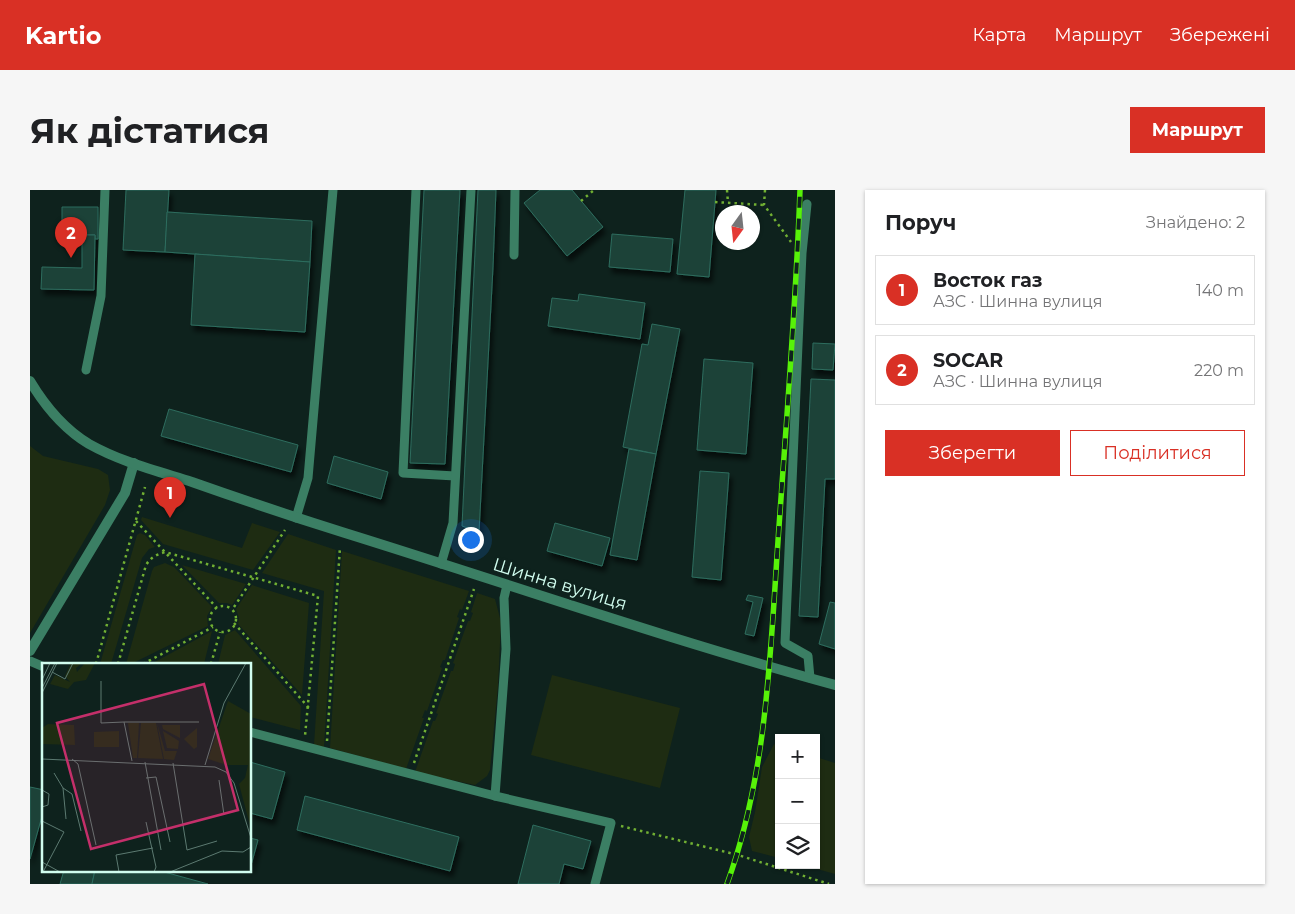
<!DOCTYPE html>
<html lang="uk">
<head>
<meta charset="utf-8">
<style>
	:root { --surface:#fff; --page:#f6f6f6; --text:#202124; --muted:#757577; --line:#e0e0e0; --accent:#d93025 }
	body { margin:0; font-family:Montserrat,sans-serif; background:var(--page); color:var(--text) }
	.controls { position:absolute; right:15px; bottom:15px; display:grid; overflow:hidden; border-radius:0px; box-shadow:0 1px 4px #0004 }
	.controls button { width:45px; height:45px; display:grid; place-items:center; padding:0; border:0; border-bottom:1px solid var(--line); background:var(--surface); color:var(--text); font:25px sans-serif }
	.compass { position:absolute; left:685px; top:15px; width:45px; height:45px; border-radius:50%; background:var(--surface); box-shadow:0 1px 4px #0004; rotate:195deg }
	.you { position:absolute; left:440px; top:349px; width:18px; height:18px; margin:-12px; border:4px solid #fff; border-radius:50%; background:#1a73e8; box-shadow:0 0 0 8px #1a73e833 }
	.badge { display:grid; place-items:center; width:32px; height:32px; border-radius:50%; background:var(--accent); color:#fff; font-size:16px; font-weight:700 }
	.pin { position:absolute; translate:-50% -41px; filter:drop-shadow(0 1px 2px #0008) }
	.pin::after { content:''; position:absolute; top:26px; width:18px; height:15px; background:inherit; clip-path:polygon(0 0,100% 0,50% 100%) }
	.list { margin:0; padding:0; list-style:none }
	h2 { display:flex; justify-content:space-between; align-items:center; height:65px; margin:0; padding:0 20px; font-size:21px }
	h2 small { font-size:16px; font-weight:400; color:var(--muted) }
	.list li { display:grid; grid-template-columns:32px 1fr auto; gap:15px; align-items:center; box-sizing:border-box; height:70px; margin:0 10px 10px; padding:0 10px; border:1px solid var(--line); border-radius:0px }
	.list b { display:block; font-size:19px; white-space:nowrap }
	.list p { margin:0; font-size:16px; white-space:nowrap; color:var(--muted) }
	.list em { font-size:16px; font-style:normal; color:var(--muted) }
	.actions { display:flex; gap:10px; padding:15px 20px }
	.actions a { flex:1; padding:11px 0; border:1px solid var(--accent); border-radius:0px; text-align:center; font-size:18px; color:var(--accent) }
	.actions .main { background:var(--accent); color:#fff }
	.icon { flex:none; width:28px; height:28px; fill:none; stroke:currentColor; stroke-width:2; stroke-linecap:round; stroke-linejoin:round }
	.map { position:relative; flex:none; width:805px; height:694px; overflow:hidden; border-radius:0px }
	header { display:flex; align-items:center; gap:30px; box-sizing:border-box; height:70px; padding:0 25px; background:var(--accent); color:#fff }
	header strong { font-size:24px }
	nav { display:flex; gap:28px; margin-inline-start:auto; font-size:18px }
	.intro { display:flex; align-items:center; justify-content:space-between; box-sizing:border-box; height:120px; padding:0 30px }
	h1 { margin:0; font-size:35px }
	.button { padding:12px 22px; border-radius:0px; background:var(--accent); color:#fff; font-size:18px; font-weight:700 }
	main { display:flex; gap:30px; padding:0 30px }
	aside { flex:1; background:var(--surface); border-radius:0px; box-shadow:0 1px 4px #0004 }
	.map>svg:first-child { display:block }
</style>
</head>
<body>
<header>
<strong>Kartio</strong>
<nav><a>Карта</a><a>Маршрут</a><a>Збережені</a></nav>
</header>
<div class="intro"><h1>Як дістатися</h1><a class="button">Маршрут</a></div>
<main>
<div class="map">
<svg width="805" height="694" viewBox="0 0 805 694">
	<defs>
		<filter id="shadow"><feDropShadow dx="3" dy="5.5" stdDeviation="2.5" flood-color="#0009"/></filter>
	</defs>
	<rect width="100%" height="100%" fill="#0e221d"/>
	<!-- green -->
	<g fill="#1e2c12">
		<polygon points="0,256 13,266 68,279 78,285 80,300 75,315 0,443"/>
		<polygon points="112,327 212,358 222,333 250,342 223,380 133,354 111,330"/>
		<polygon points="110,343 115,345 125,357 119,359 112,368 81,474 70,474 107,345"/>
		<polygon points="258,344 306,360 294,557 284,555 294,401 232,383"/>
		<polygon points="312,361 439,401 432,420 430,419 427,427 429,428 415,470 413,470 410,477 412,478 397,521 395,520 392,528 394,528 376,579 300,558"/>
		<polygon points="135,373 144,377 182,417 177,426 178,436 101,474 96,474 122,381 124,377"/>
		<polygon points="152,375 216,394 202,415 197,413 189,413"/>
		<polygon points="222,395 279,413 272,505 208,434 209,428 206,419"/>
		<polygon points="447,403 465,409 471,432 468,496 460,580 457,586 445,595 385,582 403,531 405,531 408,524 406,523 421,481 423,481 425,474 423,473 438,431 440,431 443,423 441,422"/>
		<polygon points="205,440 271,516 270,540 220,527 220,474 188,474 195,445"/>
		<polygon points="182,441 174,474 121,474"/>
		<polygon points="522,485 650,518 630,598 501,565"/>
		<polygon points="744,554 749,556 749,668 722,661 719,647 725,622 732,577"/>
		<polygon points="786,567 805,573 805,684 773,675 786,675"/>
	</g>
	<!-- building -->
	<g fill="#1b4239" stroke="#2e6d5e" filter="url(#shadow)">
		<polygon points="96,0 139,0 135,62 93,60"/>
		<polygon points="394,0 430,0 415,274 380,273"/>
		<polygon points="448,0 466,0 463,77 449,342 432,336"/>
		<polygon points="510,0 542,0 573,37 537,66 494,13"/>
		<polygon points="655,0 686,0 679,87 647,84"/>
		<polygon points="32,17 68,17 68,49 65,49 65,45 52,45 52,49 32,49"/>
		<polygon points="137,22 282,31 280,72 135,62"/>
		<polygon points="582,44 643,49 640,82 579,77"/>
		<polygon points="52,45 65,45 64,100 11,99 12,77 52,78"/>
		<polygon points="165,64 280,72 275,142 161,135"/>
		<polygon points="549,104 615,113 610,149 518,136 522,108 548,111"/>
		<polygon points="622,134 650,139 626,264 593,257 612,154 618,155"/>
		<polygon points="783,153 805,154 803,180 782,179"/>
		<polygon points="674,169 723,173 716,264 667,260"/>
		<polygon points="781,189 805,190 805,289 795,289 788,427 769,426"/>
		<polygon points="139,219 268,255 261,282 131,246"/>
		<polygon points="599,259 626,264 607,370 580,365"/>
		<polygon points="304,266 358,282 351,309 297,293"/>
		<polygon points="670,281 699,283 691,390 662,387"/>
		<polygon points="525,333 580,348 572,376 517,361"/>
		<polygon points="718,405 733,408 724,446 715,444 723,412 716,410"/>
		<polygon points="800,412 805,413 805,459 789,454"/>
		<polygon points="220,572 255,582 242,629 220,623"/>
		<polygon points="0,597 14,600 14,619 0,669"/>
		<polygon points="275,606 429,647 420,681 267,640"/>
		<polygon points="503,635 561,651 553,679 534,674 529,694 488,694"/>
		<polygon points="220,648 228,650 220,679"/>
		<polygon points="34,680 65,680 62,694 30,694"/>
		<polygon points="65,680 127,680 178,694 62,694"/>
	</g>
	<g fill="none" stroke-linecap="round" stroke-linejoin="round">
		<!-- path -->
		<g stroke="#71b033" stroke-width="2.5" stroke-dasharray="2.5 4" stroke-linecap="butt">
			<polyline points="697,0 698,13"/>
			<polyline points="735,0 734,15 761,52"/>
			<polyline points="551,11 564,0"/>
			<polyline points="685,12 733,15"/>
			<polyline points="106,331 187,418"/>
			<circle cx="193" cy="429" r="13"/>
			<polyline points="204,417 255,340"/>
			<polyline points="204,433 279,518"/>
			<polyline points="66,474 115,297"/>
			<path d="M 88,474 L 116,375 C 121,367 126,365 135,362 L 288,406 L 275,546"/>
			<polyline points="113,474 183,437"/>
			<polyline points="181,474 190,442"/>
			<polyline points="297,551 310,357"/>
			<polyline points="384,573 444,399"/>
			<polyline points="591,636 708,665 799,694"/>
		</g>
		<!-- service -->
		<g stroke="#3b7f64" stroke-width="9">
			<polyline points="386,0 373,283 425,286"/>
			<polyline points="777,14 772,63 755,453 778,466 780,488"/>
			<polyline points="484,65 485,0"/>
			<polyline points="56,180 71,106 75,0"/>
			<polyline points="266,328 278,288 303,0"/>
			<polyline points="411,374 423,333 441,0"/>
			<polyline points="477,395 474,408 476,459 465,606 581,633 565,694"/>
			<polyline points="0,471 14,477"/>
			<polyline points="220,542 465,606"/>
		</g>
		<!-- minor -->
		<polyline stroke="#3b7f64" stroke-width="10" points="0,461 95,303 104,273"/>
		<!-- tertiary -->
		<path stroke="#3b7f64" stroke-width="10" d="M 0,191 C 15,216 34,239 59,254 C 91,272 127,281 162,292 C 213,310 264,327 315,343 C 479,394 640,450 805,495"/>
		<defs>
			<path id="rail" d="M 697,694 C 737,584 740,467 748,351 C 756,234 766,117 770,0"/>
		</defs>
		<!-- rail casing -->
		<use href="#rail" stroke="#57f208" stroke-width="5.5"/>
		<!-- rail -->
		<use href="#rail" stroke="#0e221d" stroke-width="4" stroke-dasharray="11" stroke-linecap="butt"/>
	</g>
	<g text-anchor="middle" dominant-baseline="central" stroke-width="5" stroke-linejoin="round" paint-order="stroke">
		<!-- street labels -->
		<g font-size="18" fill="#d1fdef" stroke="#0e221d">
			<text transform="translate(530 394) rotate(17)">Шинна вулиця</text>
		</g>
	</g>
	<!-- overview -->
	<g transform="translate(12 473)">
		<rect width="209" height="209" fill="#0e221d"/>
		<path d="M 29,0 L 40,0 L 34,5 L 35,9 L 43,0 L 53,0 L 44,17 L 32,19 L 26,26 L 8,21 L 13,12 L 28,19 L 23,13 ZM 186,38 L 209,51 L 209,166 L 197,121 L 203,115 L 206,102 L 185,102 L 166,96 ZM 86,60 L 97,60 L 95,95 L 91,95 ZM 99,60 L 114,60 L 121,96 L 96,95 ZM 115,60 L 123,88 L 135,88 L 132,97 L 122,96 ZM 6,61 L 32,62 L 33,82 L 0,81 L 0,65 ZM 120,62 L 138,62 L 138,75 L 121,66 ZM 155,65 L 155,84 L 152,86 L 142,76 ZM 77,68 L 77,84 L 52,84 L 52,69 ZM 121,68 L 137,78 L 136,86 L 125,85 Z" fill="#1e2c12"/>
		<path fill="none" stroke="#5c7a71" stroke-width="1" d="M 10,9 L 23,16 L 31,0M 0,17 L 8,0M 59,18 L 59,60 L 82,59 L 90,98M 0,25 L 13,0M 0,30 L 15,0M 82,59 L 157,59M 0,96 L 173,104 L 184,109 L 192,120 L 209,175M 30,96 L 36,101 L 54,182M 103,99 L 119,187M 131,100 L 145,187 L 175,178M 163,102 L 182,40 L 204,0M 12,110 L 21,125 L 24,156M 104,115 L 114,114 L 128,179M 177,117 L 182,152M 21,125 L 30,131 L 39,168M 0,127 L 7,131 L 6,142 L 0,144M 0,158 L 22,169 L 1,209M 104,159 L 114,204 L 112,209M 0,199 L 18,209M 77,209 L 74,192 L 111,185M 128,209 L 180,188 L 201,189 L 209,184"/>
		<path fill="#c42f6a" fill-opacity="0.15" stroke="#c42f6a" stroke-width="2.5" d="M 162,21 L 196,147 L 49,186 L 15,60 Z"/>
		<rect width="209" height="209" fill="none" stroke="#d1fdef" stroke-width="2.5"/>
	</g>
</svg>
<div class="controls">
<button>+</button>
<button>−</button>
<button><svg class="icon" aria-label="layers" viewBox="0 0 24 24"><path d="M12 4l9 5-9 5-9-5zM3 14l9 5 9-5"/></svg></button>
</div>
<svg class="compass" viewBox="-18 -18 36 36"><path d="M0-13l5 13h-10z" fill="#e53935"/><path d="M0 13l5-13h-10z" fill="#757577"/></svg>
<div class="you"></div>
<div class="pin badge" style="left:140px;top:328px">1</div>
<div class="pin badge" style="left:41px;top:68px">2</div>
</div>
<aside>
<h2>Поруч<small>Знайдено: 2</small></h2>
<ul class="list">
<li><span class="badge">1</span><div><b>Восток газ</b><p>АЗС · Шинна вулиця</p></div><em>140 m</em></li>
<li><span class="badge">2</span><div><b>SOCAR</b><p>АЗС · Шинна вулиця</p></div><em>220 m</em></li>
</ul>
<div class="actions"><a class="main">Зберегти</a><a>Поділитися</a></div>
</aside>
</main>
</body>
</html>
